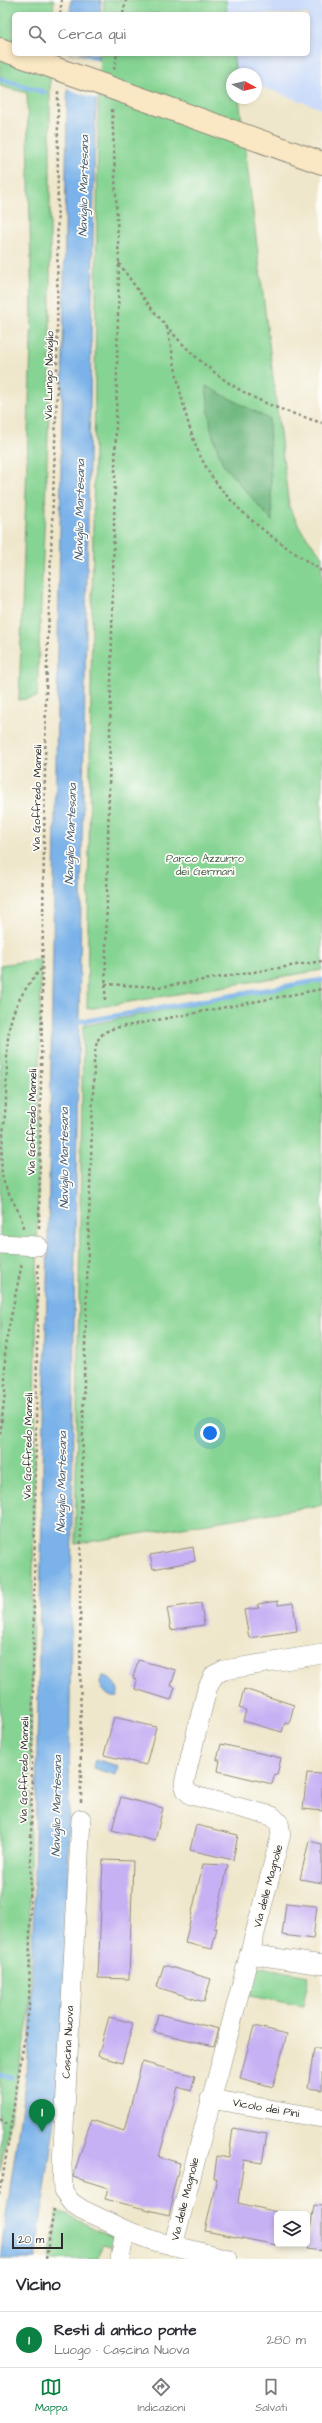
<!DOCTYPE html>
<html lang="it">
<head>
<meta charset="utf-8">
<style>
	:root { --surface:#fff; --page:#f2f2f3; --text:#2b2b33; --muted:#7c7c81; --line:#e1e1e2; --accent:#0b8043 }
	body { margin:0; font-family:"Architects Daughter",sans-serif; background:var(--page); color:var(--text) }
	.controls { position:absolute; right:12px; bottom:12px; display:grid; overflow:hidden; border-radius:6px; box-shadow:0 2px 6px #0003 }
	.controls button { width:36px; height:36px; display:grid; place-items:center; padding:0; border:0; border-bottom:1px solid var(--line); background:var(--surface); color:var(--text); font:20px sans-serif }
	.compass { position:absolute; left:226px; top:68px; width:36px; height:36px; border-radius:50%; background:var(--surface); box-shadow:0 2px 6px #0003; rotate:98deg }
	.scale { position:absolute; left:12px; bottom:10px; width:51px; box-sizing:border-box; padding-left:4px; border:2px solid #2b2b2b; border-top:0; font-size:11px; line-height:14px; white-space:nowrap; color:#2b2b2b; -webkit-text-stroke:3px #fdfcf7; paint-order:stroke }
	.you { position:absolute; left:210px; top:1433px; width:14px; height:14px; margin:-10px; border:3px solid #fff; border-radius:50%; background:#1a73e8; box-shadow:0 0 0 6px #1a73e833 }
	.badge { display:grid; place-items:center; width:26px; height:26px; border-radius:50%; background:var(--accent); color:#fff; font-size:13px; font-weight:700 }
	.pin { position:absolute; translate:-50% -33px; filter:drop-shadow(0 1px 2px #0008) }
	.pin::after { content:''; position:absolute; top:21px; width:14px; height:12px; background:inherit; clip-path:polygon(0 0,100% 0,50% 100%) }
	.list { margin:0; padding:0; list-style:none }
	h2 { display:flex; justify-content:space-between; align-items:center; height:52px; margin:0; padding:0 16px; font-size:17px }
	h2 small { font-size:13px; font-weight:400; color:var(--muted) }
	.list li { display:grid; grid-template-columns:26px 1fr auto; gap:12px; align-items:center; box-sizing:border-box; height:56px; padding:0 16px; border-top:1px solid var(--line) }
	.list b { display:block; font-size:15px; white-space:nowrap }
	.list p { margin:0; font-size:13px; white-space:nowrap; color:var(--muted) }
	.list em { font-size:13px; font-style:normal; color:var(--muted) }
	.icon { flex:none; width:22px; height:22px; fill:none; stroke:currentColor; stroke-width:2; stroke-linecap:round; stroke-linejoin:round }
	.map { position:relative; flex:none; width:322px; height:2259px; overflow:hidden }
	.search { position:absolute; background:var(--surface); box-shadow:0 2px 6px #0003; left:12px; right:12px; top:12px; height:44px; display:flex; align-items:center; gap:10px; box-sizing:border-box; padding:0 14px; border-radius:6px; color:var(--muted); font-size:15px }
	.sheet { height:108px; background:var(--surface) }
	nav { display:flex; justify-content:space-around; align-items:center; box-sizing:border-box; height:56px; border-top:1px solid var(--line); background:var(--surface); font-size:11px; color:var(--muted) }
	nav a { display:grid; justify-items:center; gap:2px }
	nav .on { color:var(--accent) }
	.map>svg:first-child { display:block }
</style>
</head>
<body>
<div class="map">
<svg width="322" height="2259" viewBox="0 0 322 2259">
	<rect width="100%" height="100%" fill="#fdfcf7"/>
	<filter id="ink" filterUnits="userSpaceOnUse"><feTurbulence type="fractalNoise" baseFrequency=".025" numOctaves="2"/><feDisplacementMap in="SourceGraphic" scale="8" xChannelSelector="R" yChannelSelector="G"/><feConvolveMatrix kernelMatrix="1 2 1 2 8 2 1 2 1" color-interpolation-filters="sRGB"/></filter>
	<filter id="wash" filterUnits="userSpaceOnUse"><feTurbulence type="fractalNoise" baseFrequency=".012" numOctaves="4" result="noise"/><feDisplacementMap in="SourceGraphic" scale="16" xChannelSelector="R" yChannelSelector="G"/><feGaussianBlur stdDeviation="0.9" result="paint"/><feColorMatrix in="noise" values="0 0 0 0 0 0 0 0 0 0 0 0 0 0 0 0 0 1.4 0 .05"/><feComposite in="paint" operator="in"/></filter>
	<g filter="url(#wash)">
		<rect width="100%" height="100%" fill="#efe7cb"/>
		<!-- built -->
		<polygon fill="#cbdbf9" points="226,0 322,0 322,109 256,85 256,74 236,74 233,54 308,54 308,14 227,14"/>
		<!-- green -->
		<g fill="#86d493" stroke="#58805f">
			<polygon points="0,0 54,0 53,14 14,14 14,54 50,54 50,388 37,697 19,700 32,314 27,93 0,86"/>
			<polygon points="104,0 226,0 227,14 103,14"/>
			<polygon points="99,54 233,54 236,74 232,74 232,98 239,98 289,507 302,531 322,556 322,970 87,1009"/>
			<polygon points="41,959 30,1808 30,2010 0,2172 0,965"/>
			<polygon points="322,979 322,1505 75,1544 83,1026"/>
			<polygon points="255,1966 309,1976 303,2006 250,1996"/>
			<polygon points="57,2210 116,2239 116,2247 102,2244 99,2259 50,2259"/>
		</g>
		<!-- forest -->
		<polygon fill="#6cb67d" stroke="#4c7054" points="206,386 269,419 272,521 223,465 211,430"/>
		<!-- water -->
		<g fill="#7ab2e9" stroke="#526e8a">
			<polygon points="71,0 101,0 100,14 70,14"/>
			<polygon points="68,54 98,54 95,129 75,1238 67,1990 60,2085 35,2259 0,2259 27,2069 31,2019 48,1239"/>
			<path d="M 102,1676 C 112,1675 121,1689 117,1697 C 108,1699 102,1690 100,1682 Z"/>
			<polygon points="95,1759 118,1766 116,1775 93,1768"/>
		</g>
		<!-- pier -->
		<polygon fill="#efe7cb" points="66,54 79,54 100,61 98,100 65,88"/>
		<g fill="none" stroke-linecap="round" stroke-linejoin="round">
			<!-- stream -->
			<g stroke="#7ab2e9" stroke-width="5">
				<polyline points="0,79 44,92"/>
				<polyline points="72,1021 86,1021 322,980"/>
				<polyline points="0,2074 11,2077"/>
			</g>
		</g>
		<g id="blocks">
			<!-- building -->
			<g fill="#c6b1f4">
				<polygon points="193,1547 195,1561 153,1569 150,1555"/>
				<polygon points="278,1601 278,1605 293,1603 297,1631 249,1638 244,1610 259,1608 258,1604"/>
				<polygon points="201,1603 204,1625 171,1630 167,1608"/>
				<polygon points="138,1660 176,1670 171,1686 175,1687 171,1700 135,1689 137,1680 133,1678"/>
				<polygon points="244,1689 294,1705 289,1724 285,1723 282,1732 243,1721 246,1710 239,1708"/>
				<polygon points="114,1717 156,1727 146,1765 104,1755"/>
				<polygon points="221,1744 281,1758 277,1775 275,1774 272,1784 218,1771 220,1760 217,1760"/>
				<polygon points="307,1773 322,1774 322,1811 303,1809"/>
				<polygon points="121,1797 163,1808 155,1841 112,1830"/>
				<polygon points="196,1825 238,1835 233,1860 190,1850"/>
				<polygon points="309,1841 322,1844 322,1883 300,1879"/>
				<polygon points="103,1860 133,1861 129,1979 98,1978"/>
				<polygon points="203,1864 228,1865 214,1928 217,1928 212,1949 185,1943"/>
				<polygon points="286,1903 317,1906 313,1939 282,1935"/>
				<polygon points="164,1965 211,1979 204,2002 157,1987"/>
				<polygon points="158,2014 219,2029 214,2046 154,2032"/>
				<polygon points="109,2017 133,2023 122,2063 98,2056"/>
				<polygon points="254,2026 287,2034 273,2087 240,2078"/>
				<polygon points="314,2048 322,2048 322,2090 308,2088"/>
				<polygon points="142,2062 195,2076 191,2091 178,2087 159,2157 180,2163 171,2199 173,2200 169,2215 105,2199 108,2188 73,2177 91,2120 124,2131"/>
				<polygon points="233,2128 267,2134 262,2163 244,2160 238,2203 277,2212 277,2245 205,2231 217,2178 214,2178 217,2156 229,2158"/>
				<polygon points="314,2205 322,2206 322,2251 307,2249"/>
			</g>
		</g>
	</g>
	<g filter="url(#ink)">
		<use href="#blocks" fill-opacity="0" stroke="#8d897b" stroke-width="1"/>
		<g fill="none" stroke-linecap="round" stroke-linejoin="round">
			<defs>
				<g id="street">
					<polyline points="0,1244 38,1246"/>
					<polyline points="81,1819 62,2164 63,2191 71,2202 81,2209 125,2230 155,2241 228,2259"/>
					<polyline points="249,1954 322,1965"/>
					<polyline points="210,2099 322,2118"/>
					<polyline points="173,2246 281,1834 279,1823 272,1816 191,1795 186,1790 184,1783 207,1689 214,1675 224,1670 322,1654"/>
					<polyline points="120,2259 125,2230"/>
				</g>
				<g id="secondary">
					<polyline points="0,49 14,54"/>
					<polyline points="154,103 322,163"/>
				</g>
			</defs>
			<!-- street casing -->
			<use href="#street" stroke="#8d897b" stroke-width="20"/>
			<!-- secondary casing -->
			<use href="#secondary" stroke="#8d897b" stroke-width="24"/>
			<!-- path -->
			<g stroke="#8d897b" stroke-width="2.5" stroke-dasharray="3 3" stroke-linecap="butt">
				<polyline points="60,14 62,0"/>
				<polyline points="123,14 126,0"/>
				<polyline points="114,70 117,54"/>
				<path d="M 119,263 C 154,315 195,367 251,396 C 273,408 298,415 322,423"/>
				<path d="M 167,327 C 176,368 182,412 198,451 C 221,505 275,540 322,571"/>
				<polyline points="105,984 160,987 322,961"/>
				<polyline points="105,1000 119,263 112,109"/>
				<path d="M 23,1228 C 22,1209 4,1193 2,1174 C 0,1150 5,1123 6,1099 C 9,1037 0,1017 41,969"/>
				<polyline points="39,1228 46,692 57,388 58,90"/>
				<polyline points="0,1434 5,1393 5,1346 22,1263"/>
				<path d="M 81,1802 L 80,1577 L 84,1378 L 94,1063 C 96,1044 95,1034 115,1028 L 322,989"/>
				<polyline points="0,2119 10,2127"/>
				<polyline points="0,2195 29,2009 38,1263"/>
				<polyline points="46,2259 54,2209"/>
			</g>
			<!-- street -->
			<use href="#street" stroke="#fff" stroke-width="19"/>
			<!-- secondary -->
			<use href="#secondary" stroke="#fae7c3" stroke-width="22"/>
			<defs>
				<polyline id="secondary-bridge" points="15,54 154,103"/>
			</defs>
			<!-- secondary-bridge casing -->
			<use href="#secondary-bridge" stroke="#8d897b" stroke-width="24" stroke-linecap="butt"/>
			<!-- secondary-bridge -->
			<use href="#secondary-bridge" stroke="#fae7c3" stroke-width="22"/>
		</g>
	</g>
	<g text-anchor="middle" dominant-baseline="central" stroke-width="3.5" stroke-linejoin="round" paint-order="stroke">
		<!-- street labels -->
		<g font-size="11" fill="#2b2b2b" stroke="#fdfcf7">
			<text transform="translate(49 375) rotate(-89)">Via Lungo Naviglio</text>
			<text transform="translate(37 798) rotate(-89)">Via Goffredo Mameli</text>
			<text transform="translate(32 1122) rotate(-89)">Via Goffredo Mameli</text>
			<text transform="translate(28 1446) rotate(-89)">Via Goffredo Mameli</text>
			<text transform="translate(24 1770) rotate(-89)">Via Goffredo Mameli</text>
			<text transform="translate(268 1886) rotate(-75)">Via delle Magnolie</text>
			<text transform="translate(68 2042) rotate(-87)">Cascina Nuova</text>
			<text transform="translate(266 2108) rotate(10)">Vicolo dei Pini</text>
			<text transform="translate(185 2199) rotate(-76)">Via delle Magnolie</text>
		</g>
		<!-- park labels -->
		<g font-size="11" fill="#465e4a" stroke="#fdfcf7">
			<text x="205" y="858">Parco Azzurro<tspan x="205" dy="13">dei Germani</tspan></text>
		</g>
		<!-- water labels -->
		<g font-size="12" font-style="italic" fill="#475a6e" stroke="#fdfcf7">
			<text transform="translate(84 186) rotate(-89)">Naviglio Martesana</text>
			<text transform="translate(80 510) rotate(-89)">Naviglio Martesana</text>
			<text transform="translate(71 834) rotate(-88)">Naviglio Martesana</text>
			<text transform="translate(64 1158) rotate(-90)">Naviglio Martesana</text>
			<text transform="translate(62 1482) rotate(-89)">Naviglio Martesana</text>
			<text transform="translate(57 1806) rotate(-89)">Naviglio Martesana</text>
		</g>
	</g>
</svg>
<div class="controls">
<button><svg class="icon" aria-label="layers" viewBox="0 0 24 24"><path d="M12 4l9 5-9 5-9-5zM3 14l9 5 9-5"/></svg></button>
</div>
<svg class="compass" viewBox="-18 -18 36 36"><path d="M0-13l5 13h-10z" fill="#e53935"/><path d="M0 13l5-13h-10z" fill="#7c7c81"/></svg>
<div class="scale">20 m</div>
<div class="you"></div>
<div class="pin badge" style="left:42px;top:2132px">1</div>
<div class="search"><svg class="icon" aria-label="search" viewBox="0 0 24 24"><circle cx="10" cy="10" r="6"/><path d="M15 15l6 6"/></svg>Cerca qui</div>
</div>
<section class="sheet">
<h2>Vicino<small></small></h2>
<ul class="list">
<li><span class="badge">1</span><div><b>Resti di antico ponte</b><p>Luogo · Cascina Nuova</p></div><em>280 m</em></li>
</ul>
</section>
<nav>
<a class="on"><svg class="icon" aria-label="map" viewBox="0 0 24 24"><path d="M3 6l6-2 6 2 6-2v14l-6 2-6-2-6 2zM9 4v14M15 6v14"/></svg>Mappa</a>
<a><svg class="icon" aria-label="directions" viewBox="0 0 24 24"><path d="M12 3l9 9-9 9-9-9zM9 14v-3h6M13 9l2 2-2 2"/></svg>Indicazioni</a>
<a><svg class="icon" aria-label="saved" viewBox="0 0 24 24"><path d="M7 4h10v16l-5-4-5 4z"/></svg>Salvati</a>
</nav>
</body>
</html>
